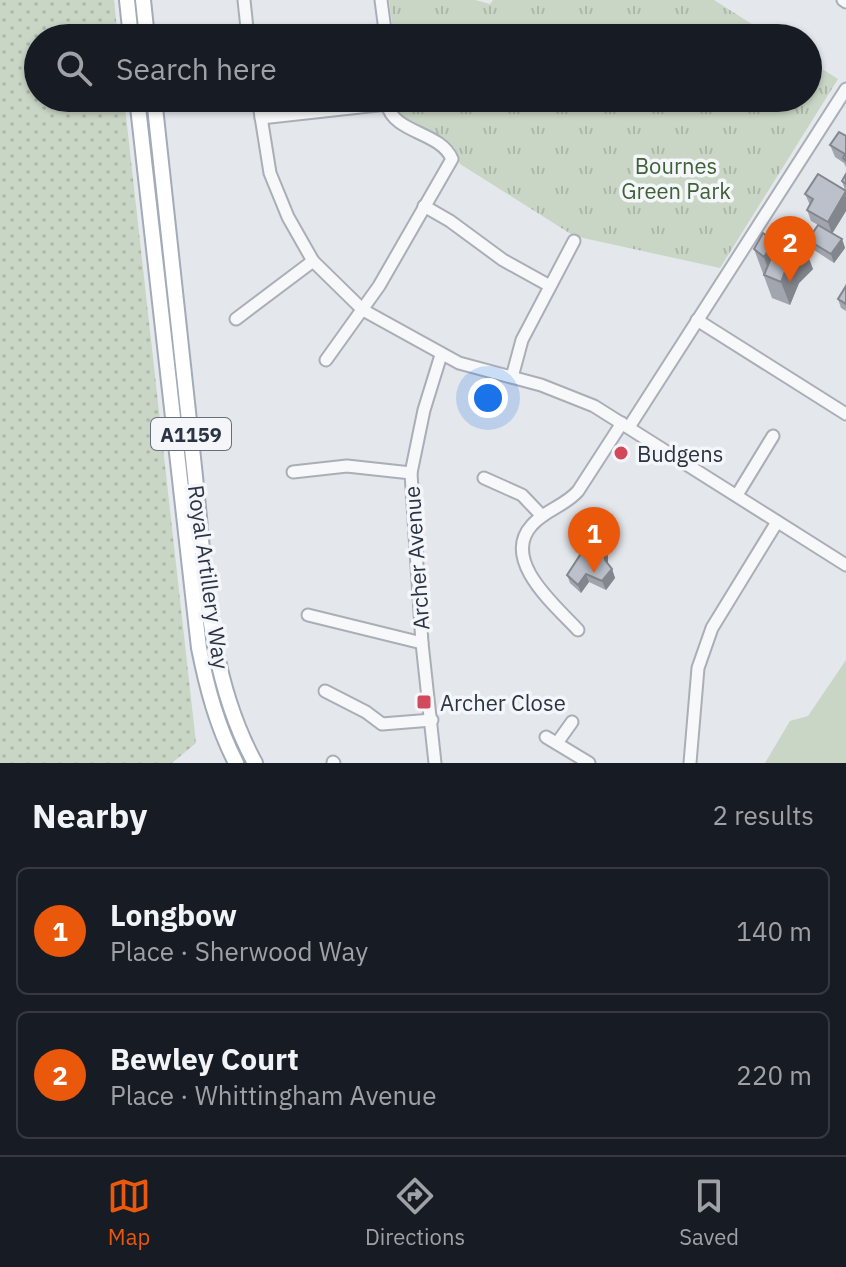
<!DOCTYPE html>
<html lang="en">
<head>
<meta charset="utf-8">
<style>
	:root { --surface:#171b24; --page:#20242c; --text:#f1f3f6; --muted:#9ea1a6; --line:#363941; --accent:#ea580c }
	body { margin:0; font-family:"IBM Plex Sans",sans-serif; background:var(--page); color:var(--text) }
	.you { position:absolute; left:488px; top:398px; width:28px; height:28px; margin:-20px; border:6px solid #fff; border-radius:50%; background:#1a73e8; box-shadow:0 0 0 12px #1a73e833 }
	.badge { display:grid; place-items:center; width:52px; height:52px; border-radius:50%; background:var(--accent); color:#fff; font-size:26px; font-weight:700 }
	.pin { position:absolute; translate:-50% -66px; filter:drop-shadow(0 2px 4px #0008) }
	.pin::after { content:''; position:absolute; top:42px; width:28px; height:24px; background:inherit; clip-path:polygon(0 0,100% 0,50% 100%) }
	.list { margin:0; padding:0; list-style:none }
	h2 { display:flex; justify-content:space-between; align-items:center; height:104px; margin:0; padding:0 32px; font-size:34px }
	h2 small { font-size:26px; font-weight:400; color:var(--muted) }
	.list li { display:grid; grid-template-columns:52px 1fr auto; gap:24px; align-items:center; box-sizing:border-box; height:128px; margin:0 16px 16px; padding:0 16px; border:2px solid var(--line); border-radius:12px }
	.list b { display:block; font-size:30px; white-space:nowrap }
	.list p { margin:0; font-size:26px; white-space:nowrap; color:var(--muted) }
	.list em { font-size:26px; font-style:normal; color:var(--muted) }
	.icon { flex:none; width:44px; height:44px; fill:none; stroke:currentColor; stroke-width:2; stroke-linecap:round; stroke-linejoin:round }
	.map { position:relative; flex:none; width:846px; height:763px; overflow:hidden }
	.search { position:absolute; background:var(--surface); box-shadow:0 2px 6px #0004; left:24px; right:24px; top:24px; height:88px; display:flex; align-items:center; gap:20px; box-sizing:border-box; padding:0 28px; border-radius:44px; color:var(--muted); font-size:30px }
	.sheet { height:392px; background:var(--surface) }
	nav { display:flex; justify-content:space-around; align-items:center; box-sizing:border-box; height:112px; border-top:2px solid var(--line); background:var(--surface); font-size:22px; color:var(--muted) }
	nav a { display:grid; justify-items:center; gap:4px }
	nav .on { color:var(--accent) }
	.map>svg:first-child { display:block }
</style>
</head>
<body>
<div class="map">
<svg width="846" height="763" viewBox="0 0 846 763">
	<defs>
		<pattern id="grass-dots" width="8" height="8" patternUnits="userSpaceOnUse" patternTransform="scale(2)"><rect width="8" height="8" fill="#c9d6c5"/><path d="M2 2h.1M6 6h.1" fill="none" stroke="#adb8ab" stroke-width="1.8" stroke-linecap="round"/></pattern>
		<pattern id="park-tufts" width="24" height="20" patternUnits="userSpaceOnUse" patternTransform="scale(2)"><rect width="24" height="20" fill="#c9d6c5"/><path d="M3 7l-1-3M5 7V3M7 7l1-3M15 17l-1-3M17 17v-4M19 17l1-3" fill="none" stroke="#adb8ab"/></pattern>
	</defs>
	<rect width="100%" height="100%" fill="#e4e7ec"/>
	<!-- grass -->
	<polygon fill="url(#grass-dots)" points="0,0 114,0 118,38 38,38 38,98 124,98 196,743 172,763 0,763"/>
	<!-- park -->
	<g fill="url(#park-tufts)">
		<polygon points="389,0 475,0 490,4 493,0 714,0 774,38 394,38"/>
		<polygon points="808,60 838,79 720,268 574,236 460,164 454,147 393,111 396,98 808,98"/>
	</g>
	<!-- garden -->
	<polygon fill="#c9d6c5" points="846,660 846,763 765,763 790,721 808,716"/>
	<g fill="none" stroke-linecap="round" stroke-linejoin="round">
		<defs>
			<g id="minor">
				<polyline points="244,0 248,38"/>
				<polyline points="381,0 386,38"/>
				<polyline points="843,0 846,2"/>
				<polyline points="258,98 270,173 288,217 313,261 363,310 459,363 541,385 594,406 846,565"/>
				<polyline points="261,118 387,104 387,99"/>
				<polyline points="424,206 450,221 503,260 550,286"/>
				<polyline points="236,319 313,261"/>
				<polyline points="697,320 846,414"/>
				<path d="M 326,360 L 379,286 L 452,159 C 440,131 394,134 387,104"/>
				<polyline points="512,377 522,340 574,241"/>
				<polyline points="629,427 846,89"/>
				<polyline points="293,472 347,466 411,473"/>
				<polyline points="484,478 522,495 542,516"/>
				<polyline points="737,495 773,436"/>
				<polyline points="308,615 422,643"/>
				<path d="M 578,630 C 556,606 500,560 532,525 C 545,510 565,506 578,491 L 622,423"/>
				<polyline points="325,691 366,712 382,724 432,720"/>
				<polyline points="546,737 589,763"/>
				<polyline points="557,743 572,722"/>
				<polyline points="333,762 334,763"/>
				<polyline points="435,763 422,643 411,473 424,410 441,355"/>
				<polyline points="690,763 698,668 712,628 777,522"/>
			</g>
			<g id="major">
				<polyline points="127,0 131,38"/>
				<polyline points="143,0 147,38"/>
				<path d="M 137,98 L 199,648 C 207,688 217,726 236,763"/>
				<path d="M 154,98 C 167,221 181,344 194,467 C 205,566 206,674 255,763"/>
			</g>
		</defs>
		<!-- minor casing -->
		<use href="#minor" stroke="#a9aeb7" stroke-width="15"/>
		<!-- major casing -->
		<use href="#major" stroke="#a3abb8" stroke-width="18"/>
		<!-- minor -->
		<use href="#minor" stroke="#f7f8fa" stroke-width="11"/>
		<!-- major -->
		<use href="#major" stroke="#fff" stroke-width="14"/>
	</g>
	<!-- wall -->
	<g fill="#a1a5ae">
		<polygon points="846,136 846,167 844,163 835,157 830,145"/>
		<polygon points="846,174 846,211 832,233 842,239 845,248 834,263 811,248 808,240 818,225 811,221 807,210 810,205 805,194 845,190 842,181"/>
		<polygon points="778,245 813,269 799,283 790,305 772,298 754,249"/>
		<polygon points="846,286 846,311 841,308 838,299"/>
		<polygon points="608,552 608,564 612,569 615,578 606,590 589,582 581,593 570,583 567,575"/>
	</g>
	<!-- shaded-wall -->
	<g fill="#83868d">
		<polygon points="846,193 846,211 832,234 828,222"/>
		<polygon points="842,239 845,248 834,263 831,254"/>
		<polygon points="804,245 813,269 799,283 790,305 781,282 790,259"/>
		<polygon points="768,251 777,274 771,278 764,257"/>
		<polygon points="604,544 608,552 608,569 605,560"/>
		<polygon points="612,569 615,578 606,590 602,581"/>
		<polygon points="586,574 589,582 581,593 578,585"/>
	</g>
	<!-- building -->
	<g fill="#bbc0ca" stroke="#83868d" stroke-width="2">
		<polygon points="839,132 846,136 846,161 843,158 845,154 830,145"/>
		<polygon points="818,174 846,191 828,222 807,210 813,199 805,194"/>
		<polygon points="846,174 846,184 842,181"/>
		<polygon points="818,225 842,239 831,254 808,240"/>
		<polygon points="763,233 778,245 791,233 804,245 790,259 781,282 764,275 773,253 768,251 764,257 754,249"/>
		<polygon points="846,286 846,304 838,299"/>
		<polygon points="582,544 604,544 605,560 612,569 602,581 586,574 578,585 567,575 580,555"/>
	</g>
	<!-- markers -->
	<g fill="#d1495b" stroke="#f4f6f9" stroke-width="3">
		<circle cx="621" cy="453" r="8"/>
		<rect x="416" y="694" width="16" height="16" rx="4"/>
	</g>
	<g text-anchor="middle" dominant-baseline="central" stroke-width="7" stroke-linejoin="round" paint-order="stroke">
		<!-- shield labels -->
		<rect fill="#f4f6f9" stroke="#676e7b" stroke-width="2" x="151" y="418" width="80" height="32" rx="6"/>
		<g font-size="20" font-weight="bold" fill="#2b3445">
			<text x="191" y="434">A1159</text>
		</g>
		<!-- park labels -->
		<g font-size="22" fill="#3f6138" stroke="#f4f6f9">
			<text x="676" y="165">Bournes<tspan x="676" dy="25">Green Park</tspan></text>
		</g>
		<!-- poi labels -->
		<g font-size="22" fill="#2b3445" stroke="#f4f6f9" text-anchor="start">
			<text x="637" y="453">Budgens</text>
			<text x="440" y="702">Archer Close</text>
		</g>
		<!-- street labels -->
		<g font-size="22" fill="#2b3445" stroke="#f4f6f9">
			<text transform="translate(416 558) rotate(-94)">Archer Avenue</text>
			<text transform="translate(209 577) rotate(82)">Royal Artillery Way</text>
		</g>
	</g>
</svg>
<div class="you"></div>
<div class="pin badge" style="left:594px;top:573px">1</div>
<div class="pin badge" style="left:790px;top:282px">2</div>
<div class="search"><svg class="icon" aria-label="search" viewBox="0 0 24 24"><circle cx="10" cy="10" r="6"/><path d="M15 15l6 6"/></svg>Search here</div>
</div>
<section class="sheet">
<h2>Nearby<small>2 results</small></h2>
<ul class="list">
<li><span class="badge">1</span><div><b>Longbow</b><p>Place · Sherwood Way</p></div><em>140 m</em></li>
<li><span class="badge">2</span><div><b>Bewley Court</b><p>Place · Whittingham Avenue</p></div><em>220 m</em></li>
</ul>
</section>
<nav>
<a class="on"><svg class="icon" aria-label="map" viewBox="0 0 24 24"><path d="M3 6l6-2 6 2 6-2v14l-6 2-6-2-6 2zM9 4v14M15 6v14"/></svg>Map</a>
<a><svg class="icon" aria-label="directions" viewBox="0 0 24 24"><path d="M12 3l9 9-9 9-9-9zM9 14v-3h6M13 9l2 2-2 2"/></svg>Directions</a>
<a><svg class="icon" aria-label="saved" viewBox="0 0 24 24"><path d="M7 4h10v16l-5-4-5 4z"/></svg>Saved</a>
</nav>
</body>
</html>
